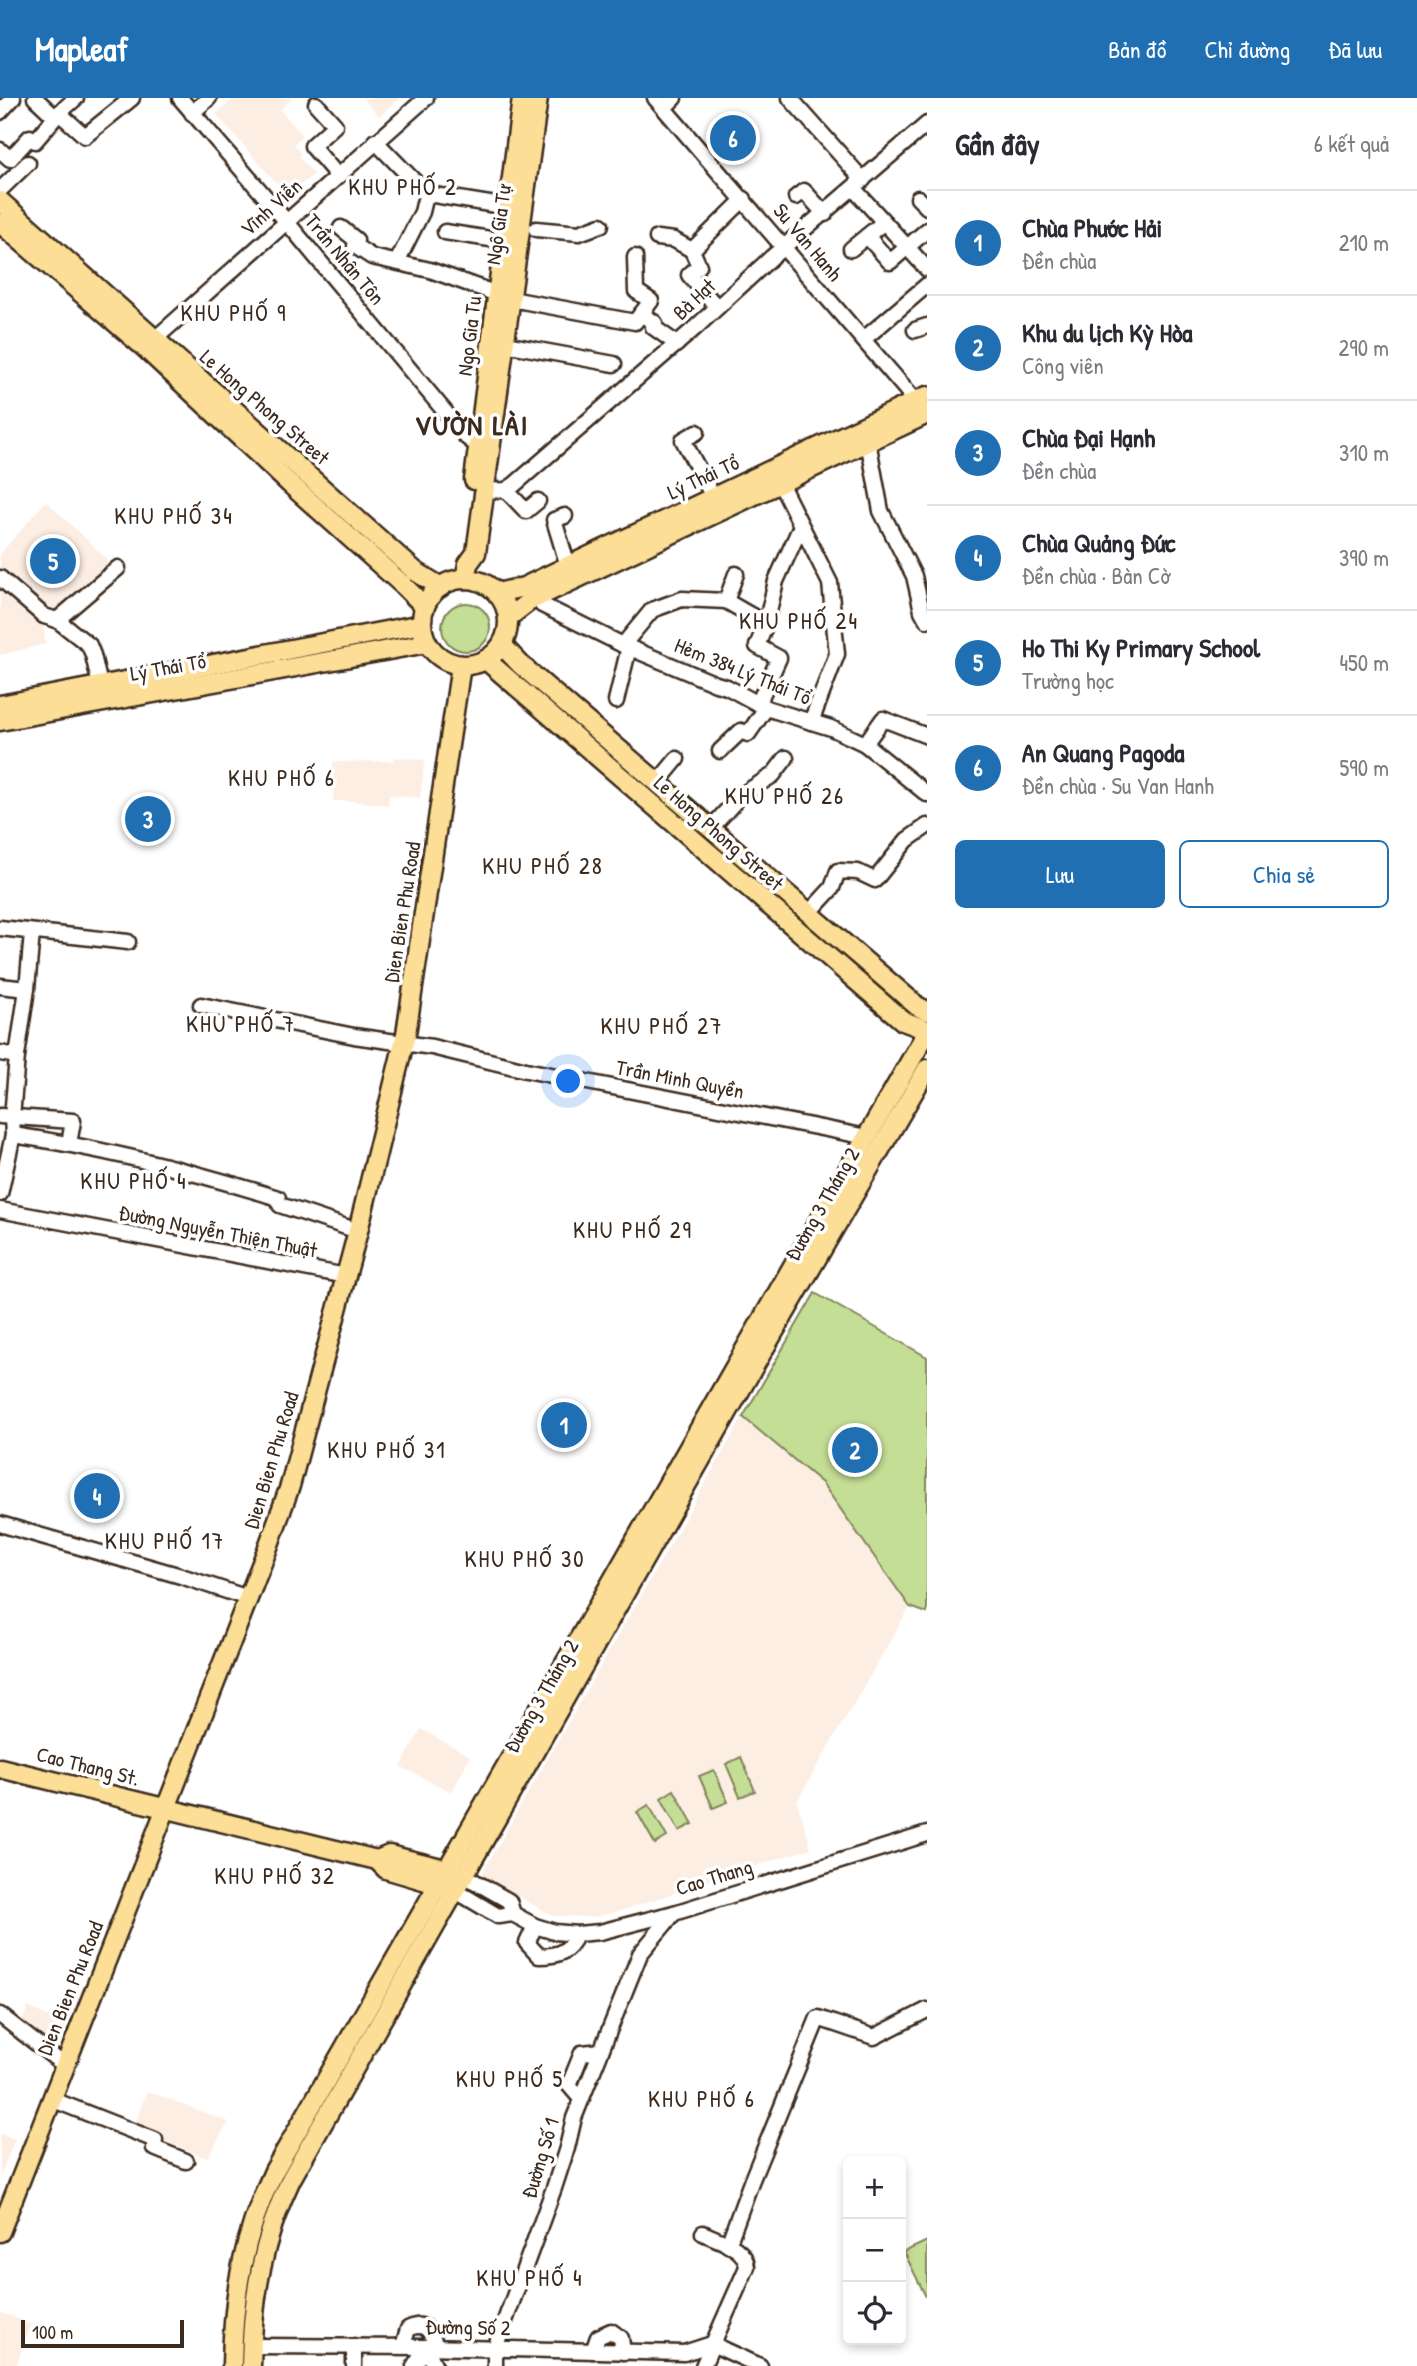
<!DOCTYPE html>
<html lang="vi">
<head>
<meta charset="utf-8">
<style>
	:root { --surface:#fff; --page:#f2f2f3; --text:#2b2b33; --muted:#7c7c81; --line:#e1e1e2; --accent:#1f6fb2 }
	body { margin:0; font-family:"Patrick Hand",sans-serif; background:var(--page); color:var(--text) }
	.controls { position:absolute; right:21px; bottom:21px; display:grid; overflow:hidden; border-radius:10px; box-shadow:0 4px 10px #0003 }
	.controls button { width:63px; height:63px; display:grid; place-items:center; padding:0; border:0; border-bottom:2px solid var(--line); background:var(--surface); color:var(--text); font:35px sans-serif }
	.scale { position:absolute; left:21px; bottom:18px; width:163px; box-sizing:border-box; padding-left:7px; border:4px solid #3b2a1e; border-top:0; font-size:19px; line-height:24px; white-space:nowrap; color:#3b2a1e; -webkit-text-stroke:5px #fff; paint-order:stroke }
	.you { position:absolute; left:569px; top:984px; width:24px; height:24px; margin:-18px; border:5px solid #fff; border-radius:50%; background:#1a73e8; box-shadow:0 0 0 10px #1a73e833 }
	.badge { display:grid; place-items:center; width:46px; height:46px; border-radius:50%; background:var(--accent); color:#fff; font-size:23px; font-weight:700 }
	.pin { position:absolute; translate:-50% -50%; border:4px solid #fff; box-shadow:0 2px 7px #0006 }
	.list { margin:0; padding:0; list-style:none }
	h2 { display:flex; justify-content:space-between; align-items:center; height:91px; margin:0; padding:0 28px; font-size:30px }
	h2 small { font-size:23px; font-weight:400; color:var(--muted) }
	.list li { display:grid; grid-template-columns:46px 1fr auto; gap:21px; align-items:center; box-sizing:border-box; height:105px; padding:0 28px; border-top:2px solid var(--line) }
	.list b { display:block; font-size:26px; white-space:nowrap }
	.list p { margin:0; font-size:23px; white-space:nowrap; color:var(--muted) }
	.list em { font-size:23px; font-style:normal; color:var(--muted) }
	.actions { display:flex; gap:14px; padding:21px 28px }
	.actions a { flex:1; padding:16px 0; border:2px solid var(--accent); border-radius:10px; text-align:center; font-size:24px; color:var(--accent) }
	.actions .main { background:var(--accent); color:#fff }
	.icon { flex:none; width:38px; height:38px; fill:none; stroke:currentColor; stroke-width:2; stroke-linecap:round; stroke-linejoin:round }
	.map { position:relative; flex:none; width:927px; height:2268px; overflow:hidden }
	header { display:flex; align-items:center; gap:42px; box-sizing:border-box; height:98px; padding:0 35px; background:var(--accent); color:#fff }
	header strong { font-size:33px }
	nav { display:flex; gap:38px; margin-inline-start:auto; font-size:24px }
	main { display:flex }
	aside { flex:1; background:var(--surface) }
	.map>svg:first-child { display:block }
</style>
</head>
<body>
<header>
<strong>Mapleaf</strong>
<nav><a>Bản đồ</a><a>Chỉ đường</a><a>Đã lưu</a></nav>
</header>
<main>
<div class="map">
<svg width="927" height="2268" viewBox="0 0 927 2268">
	<rect width="100%" height="100%" fill="#fff"/>
	<filter id="ink" filterUnits="userSpaceOnUse"><feTurbulence type="fractalNoise" baseFrequency=".0143" numOctaves="2"/><feDisplacementMap in="SourceGraphic" scale="14" xChannelSelector="R" yChannelSelector="G"/><feConvolveMatrix kernelMatrix="1 2 1 2 8 2 1 2 1" color-interpolation-filters="sRGB"/></filter>
	<g filter="url(#ink)">
		<!-- built -->
		<g fill="#fdeee4">
			<polygon points="235,0 293,0 280,12 302,37 294,46 301,56 299,59 314,76 288,98 216,16"/>
			<polygon points="363,0 400,0 379,18"/>
			<polygon points="46,403 106,460 108,467 54,518 0,475 0,456"/>
			<polygon points="0,494 43,528 46,546 0,557"/>
			<polygon points="395,659 425,662 420,700 389,697 388,707 353,703 333,703 333,664 394,663"/>
			<polygon points="743,1319 822,1385 910,1509 797,1703 811,1750 623,1812 596,1819 553,1818 481,1777"/>
			<polygon points="421,1631 470,1658 452,1694 401,1669"/>
			<polygon points="28,1909 58,1923 49,1949 19,1931"/>
			<polygon points="147,1993 229,2024 207,2060 133,2030"/>
			<polygon points="0,2036 15,2041 0,2079"/>
			<polygon points="0,2214 31,2226 16,2268 0,2268"/>
		</g>
		<!-- green -->
		<g fill="#c5de95" stroke="#80845a" stroke-width="2">
			<circle cx="466" cy="529" r="24"/>
			<polygon points="815,1195 927,1259 927,1515 910,1509 822,1385 743,1319"/>
			<polygon points="741,1659 755,1693 740,1699 726,1666"/>
			<polygon points="714,1672 728,1704 713,1710 699,1678"/>
			<polygon points="674,1692 693,1726 679,1733 661,1700"/>
			<polygon points="649,1707 667,1739 655,1746 637,1714"/>
			<polygon points="927,2143 927,2201 904,2154"/>
		</g>
		<g fill="none" stroke-linecap="round" stroke-linejoin="round">
			<defs>
				<g id="minor">
					<polyline points="35,0 55,19"/>
					<polyline points="180,0 286,123 466,339 478,348"/>
					<polyline points="655,0 921,309"/>
					<polyline points="790,0 863,82"/>
					<polyline points="316,6 335,27 312,48 337,77"/>
					<polyline points="664,10 674,0"/>
					<polyline points="0,14 13,0"/>
					<polyline points="59,15 85,38 132,0"/>
					<polyline points="192,15 209,0"/>
					<polyline points="35,43 59,15 76,0"/>
					<polyline points="375,43 420,89 434,97 508,109"/>
					<polyline points="0,52 10,61 30,39"/>
					<polyline points="854,91 927,171"/>
					<polyline points="0,92 28,65"/>
					<polyline points="796,99 804,93 825,116"/>
					<polyline points="918,100 927,109"/>
					<polyline points="341,130 356,142 355,148 372,159 430,172 497,196"/>
					<polyline points="536,131 579,135 601,127"/>
					<polyline points="445,134 503,143"/>
					<polyline points="867,138 890,164 927,132"/>
					<polyline points="657,140 674,142 692,152 744,101"/>
					<polyline points="851,151 884,124"/>
					<polyline points="692,152 699,168 689,177 717,209"/>
					<polyline points="635,159 636,193 651,203 641,216 655,225 653,229 677,246"/>
					<polyline points="397,164 422,114 427,93"/>
					<polyline points="511,201 635,224 641,216"/>
					<polyline points="915,232 927,228"/>
					<polyline points="864,241 927,187"/>
					<polyline points="505,246 614,266"/>
					<polyline points="147,248 426,0"/>
					<polyline points="697,334 683,342 713,399"/>
					<polyline points="868,343 881,413 914,478 922,513 927,522"/>
					<polyline points="780,385 830,485 837,556 811,624"/>
					<polyline points="506,392 526,413 538,403"/>
					<polyline points="484,393 506,392 514,387 695,230 772,159 927,26"/>
					<polyline points="565,418 554,422 568,468"/>
					<polyline points="0,480 44,518 57,522 89,547 93,557 102,596"/>
					<polyline points="537,499 542,507 623,547 716,586 727,589 766,610 831,630 865,646 927,696"/>
					<polyline points="726,503 736,476"/>
					<polyline points="57,522 118,470"/>
					<polyline points="623,547 652,512 682,501 726,503 766,526"/>
					<polyline points="616,603 629,549"/>
					<polyline points="758,606 779,560 757,548 766,526 776,483 801,428"/>
					<polyline points="865,646 883,621 927,638"/>
					<polyline points="720,653 741,633 748,636 766,610"/>
					<polyline points="658,684 677,661"/>
					<polyline points="711,730 740,698 773,677 786,660"/>
					<polyline points="809,815 832,790 838,773 858,774 875,782 907,742 927,728"/>
					<polyline points="0,830 128,844"/>
					<polyline points="0,888 27,891"/>
					<polyline points="201,907 354,938 432,949 526,972 867,1039"/>
					<polyline points="0,955 17,958"/>
					<polyline points="0,1018 73,1023 69,1046"/>
					<path d="M 13,1037 C 102,1050 192,1073 278,1100 L 280,1107 L 358,1133"/>
					<polyline points="0,1096 13,1037 12,1020 17,958 27,891 32,835"/>
					<polyline points="0,1112 346,1178"/>
					<polyline points="0,1426 181,1478 248,1500"/>
					<polyline points="465,1778 509,1803 513,1816"/>
					<polyline points="456,1793 498,1818 513,1816 535,1828 555,1834 577,1836 600,1834 674,1815 927,1736"/>
					<path d="M 535,1828 L 527,1845 L 539,1858 C 558,1858 569,1854 577,1836"/>
					<polyline points="0,1917 64,1967"/>
					<polyline points="51,2001 155,2042 154,2050 186,2063"/>
					<polyline points="581,2001 569,1987 582,1955 601,1953"/>
					<polyline points="728,2147 751,2084 818,1920 874,1939 927,1912"/>
					<polyline points="251,2248 426,2249 684,2255 712,2246 760,2268"/>
					<path d="M 403,2248 L 408,2231 C 425,2222 432,2234 436,2249"/>
					<polyline points="426,2249 435,2268"/>
					<polyline points="593,2253 598,2239 611,2233 621,2240 623,2254"/>
					<polyline points="354,2268 354,2248"/>
					<polyline points="414,2268 426,2249"/>
					<polyline points="495,2268 495,2250 554,2090 567,2050 574,2020 640,1856 674,1815"/>
					<path d="M 703,2268 L 747,2169 C 746,2149 719,2143 703,2135"/>
				</g>
				<g id="major">
					<polyline points="0,103 415,473 441,489"/>
					<polyline points="0,125 145,250 290,386 403,487 425,509"/>
					<polyline points="474,382 522,0"/>
					<circle cx="465" cy="524" r="43"/>
					<polyline points="465,481 468,466 476,455 538,0"/>
					<polyline points="497,495 524,489 927,298"/>
					<polyline points="509,519 531,502 927,316"/>
					<polyline points="502,547 521,567 917,908 927,913"/>
					<polyline points="486,562 882,905 903,923 927,932"/>
					<polyline points="0,607 422,526"/>
					<polyline points="0,623 427,545"/>
					<polyline points="0,1670 377,1762 386,1771 447,1789"/>
					<polyline points="377,1762 389,1757 457,1774"/>
					<polyline points="0,2134 267,1452 290,1388 358,1133 406,936 461,567"/>
					<path d="M 232,2268 C 233,2196 243,2138 274,2073 L 927,934"/>
					<path d="M 251,2268 C 252,2202 262,2142 291,2081 L 754,1268 L 927,971"/>
				</g>
			</defs>
			<!-- minor casing -->
			<use href="#minor" stroke="#3b2a1e" stroke-width="19"/>
			<!-- major casing -->
			<use href="#major" stroke="#3b2a1e" stroke-width="23"/>
			<!-- minor -->
			<use href="#minor" stroke="#fff" stroke-width="14"/>
			<!-- major -->
			<use href="#major" stroke="#fcde96" stroke-width="18"/>
		</g>
	</g>
	<g text-anchor="middle" dominant-baseline="central" stroke-width="7" stroke-linejoin="round" paint-order="stroke">
		<!-- street labels -->
		<g font-size="21" fill="#3b2a1e" stroke="#fff">
			<text transform="translate(271 109) rotate(-42)">Vĩnh Viễn</text>
			<text transform="translate(498 127) rotate(-82)">Ngô Gia Tự</text>
			<text transform="translate(808 144) rotate(50)">Su Van Hanh</text>
			<text transform="translate(345 161) rotate(50)">Trần Nhân Tôn</text>
			<text transform="translate(694 201) rotate(-43)">Bà Hạt</text>
			<text transform="translate(469 238) rotate(-83)">Ngo Gia Tu</text>
			<text transform="translate(265 309) rotate(41)">Le Hong Phong Street</text>
			<text transform="translate(703 379) rotate(-25)">Lý Thái Tổ</text>
			<text transform="translate(168 569) rotate(-10)">Lý Thái Tổ</text>
			<text transform="translate(743 573) rotate(22)">Hẻm 384 Lý Thái Tổ</text>
			<text transform="translate(719 735) rotate(41)">Le Hong Phong Street</text>
			<text transform="translate(402 814) rotate(-81)">Dien Bien Phu Road</text>
			<text transform="translate(680 981) rotate(11)">Trần Minh Quyền</text>
			<text transform="translate(822 1106) rotate(-60)">Đường 3 Tháng 2</text>
			<text transform="translate(218 1133) rotate(11)">Đường Nguyễn Thiện Thuật</text>
			<text transform="translate(271 1362) rotate(-73)">Dien Bien Phu Road</text>
			<text transform="translate(541 1598) rotate(-60)">Đường 3 Tháng 2</text>
			<text transform="translate(88 1668) rotate(14)">Cao Thang St.</text>
			<text transform="translate(714 1779) rotate(-17)">Cao Thang</text>
			<text transform="translate(70 1890) rotate(-68)">Dien Bien Phu Road</text>
			<text transform="translate(540 2060) rotate(-73)">Đường Số 1</text>
			<text transform="translate(468 2229) rotate(1)">Đường Số 2</text>
		</g>
		<!-- neighbourhood labels -->
		<g font-size="23" letter-spacing="2" fill="#3b2a1e" stroke="#fff">
			<text x="403" y="88">KHU PHỐ 2</text>
			<text x="234" y="214">KHU PHỐ 9</text>
			<text x="174" y="417">KHU PHỐ 34</text>
			<text x="799" y="522">KHU PHỐ 24</text>
			<text x="282" y="679">KHU PHỐ 6</text>
			<text x="785" y="697">KHU PHỐ 26</text>
			<text x="543" y="767">KHU PHỐ 28</text>
			<text x="241" y="925">KHU PHỐ 7</text>
			<text x="662" y="927">KHU PHỐ 27</text>
			<text x="134" y="1082">KHU PHỐ 4</text>
			<text x="633" y="1131">KHU PHỐ 29</text>
			<text x="387" y="1351">KHU PHỐ 31</text>
			<text x="165" y="1442">KHU PHỐ 17</text>
			<text x="525" y="1460">KHU PHỐ 30</text>
			<text x="275" y="1777">KHU PHỐ 32</text>
			<text x="510" y="1980">KHU PHỐ 5</text>
			<text x="702" y="2000">KHU PHỐ 6</text>
			<text x="530" y="2179">KHU PHỐ 4</text>
		</g>
		<!-- district labels -->
		<g font-size="28" font-weight="bold" letter-spacing="2" fill="#3b2a1e" stroke="#fff">
			<text x="472" y="327">VƯỜN LÀI</text>
		</g>
	</g>
</svg>
<div class="controls">
<button>+</button>
<button>−</button>
<button><svg class="icon" aria-label="locate" viewBox="0 0 24 24"><circle cx="12" cy="12" r="6"/><path d="M12 2v4M12 18v4M2 12h4M18 12h4"/></svg></button>
</div>
<div class="scale">100 m</div>
<div class="you"></div>
<div class="pin badge" style="left:564px;top:1327px">1</div>
<div class="pin badge" style="left:855px;top:1352px">2</div>
<div class="pin badge" style="left:148px;top:721px">3</div>
<div class="pin badge" style="left:97px;top:1398px">4</div>
<div class="pin badge" style="left:53px;top:463px">5</div>
<div class="pin badge" style="left:733px;top:40px">6</div>
</div>
<aside>
<h2>Gần đây<small>6 kết quả</small></h2>
<ul class="list">
<li><span class="badge">1</span><div><b>Chùa Phước Hải</b><p>Đền chùa</p></div><em>210 m</em></li>
<li><span class="badge">2</span><div><b>Khu du lịch Kỳ Hòa</b><p>Công viên</p></div><em>290 m</em></li>
<li><span class="badge">3</span><div><b>Chùa Đại Hạnh</b><p>Đền chùa</p></div><em>310 m</em></li>
<li><span class="badge">4</span><div><b>Chùa Quảng Đức</b><p>Đền chùa · Bàn Cờ</p></div><em>390 m</em></li>
<li><span class="badge">5</span><div><b>Ho Thi Ky Primary School</b><p>Trường học</p></div><em>450 m</em></li>
<li><span class="badge">6</span><div><b>An Quang Pagoda</b><p>Đền chùa · Su Van Hanh</p></div><em>590 m</em></li>
</ul>
<div class="actions"><a class="main">Lưu</a><a>Chia sẻ</a></div>
</aside>
</main>
</body>
</html>
